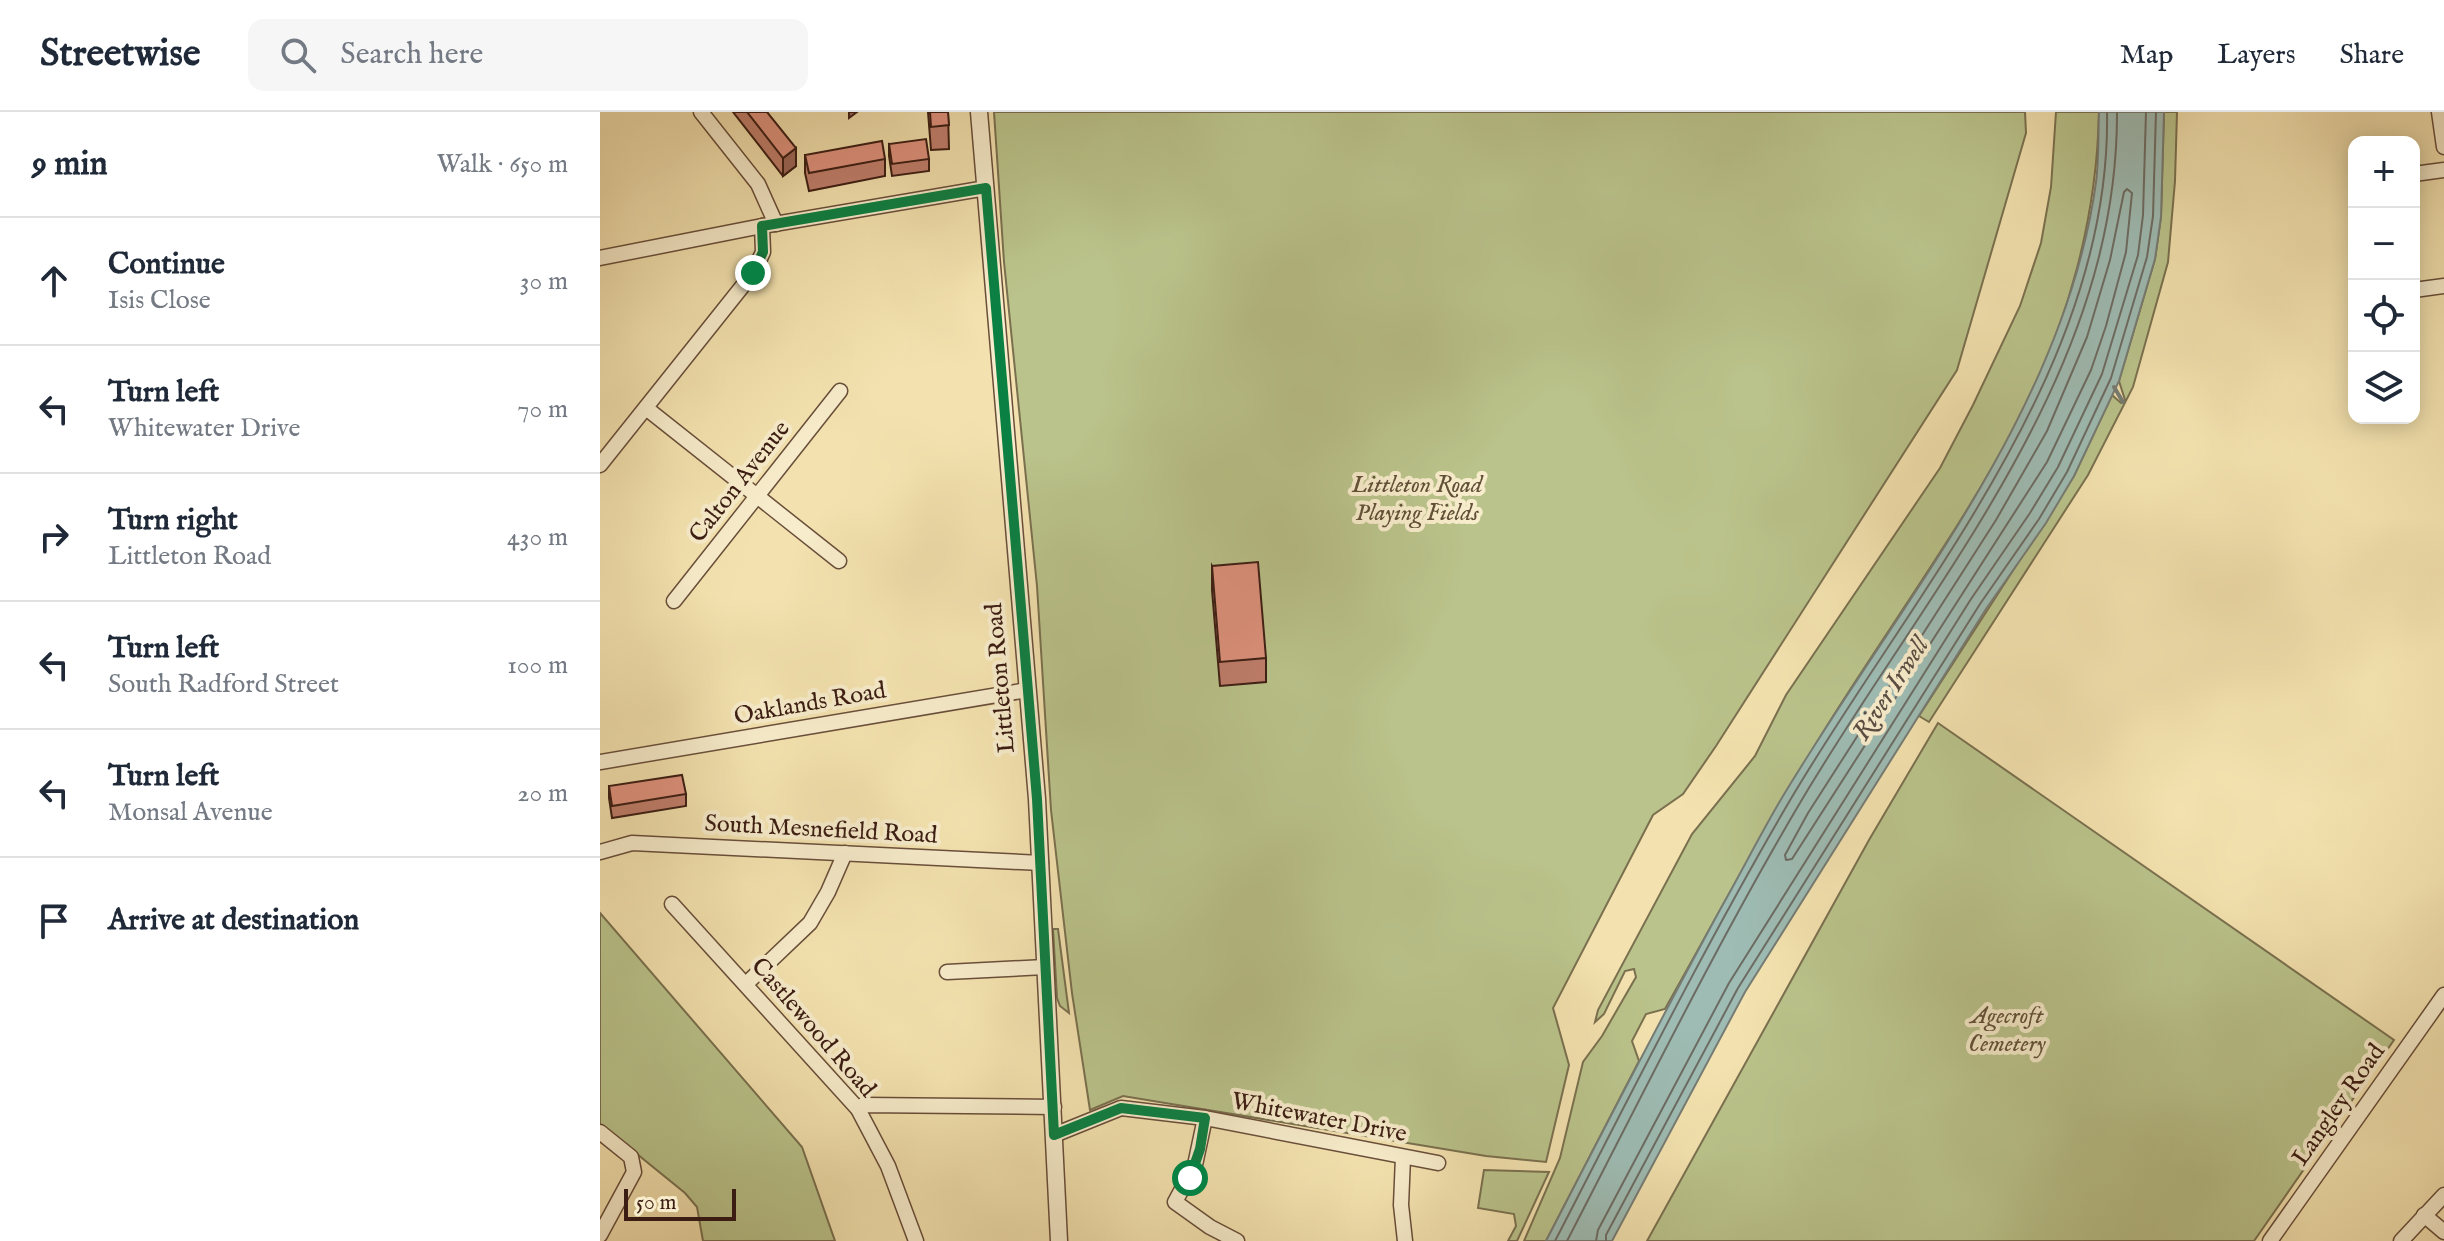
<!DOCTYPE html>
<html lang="en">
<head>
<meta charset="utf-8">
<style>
	:root { --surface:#fff; --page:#f6f6f7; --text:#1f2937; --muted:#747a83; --line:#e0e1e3 }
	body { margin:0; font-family:"IM FELL English",serif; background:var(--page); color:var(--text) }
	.controls { position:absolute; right:24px; top:24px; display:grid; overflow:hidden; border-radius:16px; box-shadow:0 4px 20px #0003 }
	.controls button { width:72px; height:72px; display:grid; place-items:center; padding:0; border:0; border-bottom:2px solid var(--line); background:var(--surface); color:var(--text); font:40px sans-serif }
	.scale { position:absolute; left:24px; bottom:20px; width:112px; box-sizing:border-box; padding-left:8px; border:4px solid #3b1d13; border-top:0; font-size:22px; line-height:28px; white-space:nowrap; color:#3b1d13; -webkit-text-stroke:6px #f7eccb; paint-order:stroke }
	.stop { position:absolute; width:24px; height:24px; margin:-18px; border:6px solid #0b8043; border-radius:50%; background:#fff }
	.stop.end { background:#0b8043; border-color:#fff; box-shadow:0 2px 8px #0008 }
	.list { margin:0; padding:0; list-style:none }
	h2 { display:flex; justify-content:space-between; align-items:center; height:104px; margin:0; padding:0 32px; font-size:34px }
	h2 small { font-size:26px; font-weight:400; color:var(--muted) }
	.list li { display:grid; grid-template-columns:52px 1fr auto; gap:24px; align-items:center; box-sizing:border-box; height:128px; padding:0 32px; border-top:2px solid var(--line) }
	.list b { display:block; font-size:30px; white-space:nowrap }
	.list p { margin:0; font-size:26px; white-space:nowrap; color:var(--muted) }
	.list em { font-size:26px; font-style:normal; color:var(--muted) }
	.icon { flex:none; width:44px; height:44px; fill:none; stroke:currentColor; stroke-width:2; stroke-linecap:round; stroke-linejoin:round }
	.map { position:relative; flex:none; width:1844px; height:1129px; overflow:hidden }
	header { display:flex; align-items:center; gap:48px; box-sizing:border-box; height:112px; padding:0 40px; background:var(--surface); border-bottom:2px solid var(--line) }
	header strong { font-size:38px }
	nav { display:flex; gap:44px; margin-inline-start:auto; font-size:28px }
	.search { width:560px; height:72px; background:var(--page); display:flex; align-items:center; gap:20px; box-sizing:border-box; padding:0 28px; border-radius:16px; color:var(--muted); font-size:30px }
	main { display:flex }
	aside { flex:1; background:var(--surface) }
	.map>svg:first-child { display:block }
</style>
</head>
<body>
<header>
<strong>Streetwise</strong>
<div class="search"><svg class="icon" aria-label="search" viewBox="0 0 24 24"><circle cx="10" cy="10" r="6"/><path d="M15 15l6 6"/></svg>Search here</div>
<nav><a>Map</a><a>Layers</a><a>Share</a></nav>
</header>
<main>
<aside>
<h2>9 min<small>Walk · 650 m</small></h2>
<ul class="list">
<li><svg class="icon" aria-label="ahead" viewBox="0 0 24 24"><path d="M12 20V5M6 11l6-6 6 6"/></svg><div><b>Continue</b><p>Isis Close</p></div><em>30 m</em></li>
<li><svg class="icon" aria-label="left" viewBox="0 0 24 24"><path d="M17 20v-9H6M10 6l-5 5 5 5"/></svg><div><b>Turn left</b><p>Whitewater Drive</p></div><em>70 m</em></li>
<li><svg class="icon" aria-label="right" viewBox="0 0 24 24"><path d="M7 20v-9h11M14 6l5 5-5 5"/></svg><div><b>Turn right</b><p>Littleton Road</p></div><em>430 m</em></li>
<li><svg class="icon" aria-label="left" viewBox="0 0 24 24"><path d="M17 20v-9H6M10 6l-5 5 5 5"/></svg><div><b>Turn left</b><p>South Radford Street</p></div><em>100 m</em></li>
<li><svg class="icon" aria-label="left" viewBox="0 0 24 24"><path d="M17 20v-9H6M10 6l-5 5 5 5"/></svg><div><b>Turn left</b><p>Monsal Avenue</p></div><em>20 m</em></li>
<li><svg class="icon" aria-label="arrive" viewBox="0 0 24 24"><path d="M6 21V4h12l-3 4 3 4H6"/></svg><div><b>Arrive at destination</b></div></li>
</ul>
</aside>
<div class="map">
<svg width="1844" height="1129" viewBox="0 0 1844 1129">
	<rect width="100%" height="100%" fill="#f3e2af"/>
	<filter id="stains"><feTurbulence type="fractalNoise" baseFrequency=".0025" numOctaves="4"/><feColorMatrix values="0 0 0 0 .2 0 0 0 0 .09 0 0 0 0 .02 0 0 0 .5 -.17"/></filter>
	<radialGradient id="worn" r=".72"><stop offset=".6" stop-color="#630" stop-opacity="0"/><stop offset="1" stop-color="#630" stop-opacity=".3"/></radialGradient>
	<!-- green -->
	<g fill="#bac38b" stroke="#7a704f" stroke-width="2">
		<polygon points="394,0 1425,0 1426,21 1357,258 1116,634 1083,682 1053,703 953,896 969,953 946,1050 886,1044 523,984 490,998 472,881 451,698 437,474 404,150"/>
		<path d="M 1456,0 L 1499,0 C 1497,105 1468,213 1419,307 C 1364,412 1293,509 1230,609 C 1171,703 1119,801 1065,897 L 1046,902 L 1032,929 L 1039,949 L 946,1129 L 924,1129 L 960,1046 L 983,950 L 1002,924 L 1036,865 L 1034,857 L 1025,859 L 1004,902 L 995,910 L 998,898 L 1092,722 L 1155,644 L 1186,583 L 1340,356 L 1373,293 L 1420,194 L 1441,131 L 1451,75 Z"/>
		<polygon points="1564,0 1577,0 1575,69 1568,150 1533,275 1488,363 1329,610 1319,604 1474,364 1512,283 1521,291 1525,288 1519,269 1555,147 1561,105"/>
		<polygon points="1338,611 1794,928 1654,1129 1047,1129 1269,728"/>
		<polygon points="0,801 202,1035 235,1129 103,1129 97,1095 85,1081 0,1012"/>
		<polygon points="453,817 458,817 469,901 460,894 457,886"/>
		<polygon points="884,1058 949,1060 917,1129 908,1129 916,1114 914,1102 878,1096"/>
	</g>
	<!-- water -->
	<path fill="#9ebcb4" stroke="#767c74" stroke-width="2" d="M 1499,0 L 1564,0 L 1561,105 L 1555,147 L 1519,269 L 1474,364 L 1446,411 L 1386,497 L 1145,880 L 1012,1129 L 946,1129 C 1004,1017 1061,906 1121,796 C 1142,759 1161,721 1183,684 C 1299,491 1465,300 1496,70 C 1499,47 1498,23 1499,0 Z"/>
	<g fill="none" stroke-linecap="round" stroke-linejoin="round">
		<!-- shore -->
		<g stroke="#6c6c64" stroke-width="2">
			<polygon points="1527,77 1532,81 1526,140 1506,214 1491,258 1447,350 1192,747 1186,748 1185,743 1208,701 1396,408 1447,319 1487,225 1510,148 1524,80"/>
			<path d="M 955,1129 C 1031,982 1105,833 1189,690 C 1313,479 1512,259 1507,0"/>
			<path d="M 967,1129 C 1042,984 1114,837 1197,696 C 1325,477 1518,269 1517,0"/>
			<polyline points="996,1129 998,1118 1129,871 1371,487 1430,401 1458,355 1502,262 1538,143 1543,103 1546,0"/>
			<polyline points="1006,1129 1006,1123 1138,876 1380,492 1439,407 1467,360 1511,266 1547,145 1553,104 1556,0"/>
		</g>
		<!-- stream -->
		<polyline stroke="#767c74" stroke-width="4" points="1514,275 1523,290"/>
		<defs>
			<g id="minor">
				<polyline points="101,0 158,72 176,112"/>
				<polyline points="1839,0 1844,35"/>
				<polyline points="1814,62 1844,58"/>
				<polyline points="0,146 162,114 386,76"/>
				<polyline points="1814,178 1844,174"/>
				<polyline points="46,296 239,449"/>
				<polyline points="0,353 153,161 163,140 162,114"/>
				<polyline points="74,489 240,279"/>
				<polyline points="0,650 427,578"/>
				<polyline points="0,740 32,731 441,751"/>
				<polyline points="72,792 258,997 288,1054 316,1129"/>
				<polyline points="347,860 445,855"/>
				<polyline points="146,872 210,811 228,780 245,741"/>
				<polyline points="258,997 263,993 454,995"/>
				<polyline points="605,1006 595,1053 575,1090 610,1115 637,1129"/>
				<polyline points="0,1020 31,1045 34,1060 0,1123"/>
				<polyline points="454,1023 521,996 605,1006 838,1051"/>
				<polyline points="803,1045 801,1093 805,1129"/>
				<polyline points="1824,1103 1844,1120"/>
				<polyline points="1670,1129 1844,883"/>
				<polyline points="1801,1129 1844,1083"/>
			</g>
			<polyline id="tertiary" points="379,0 437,687 459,1129"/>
		</defs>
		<!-- minor casing -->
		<use href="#minor" stroke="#694e3a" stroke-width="17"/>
		<!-- tertiary casing -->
		<use href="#tertiary" stroke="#694e3a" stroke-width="19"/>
		<!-- minor -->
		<use href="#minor" stroke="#f7eccb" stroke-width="14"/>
		<!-- tertiary -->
		<use href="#tertiary" stroke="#f7eccb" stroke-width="16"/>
	</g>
	<!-- wall -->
	<g fill="#c07e6c" stroke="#3b1d13" stroke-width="2">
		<polygon points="133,0 167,0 196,54 183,64"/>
		<polygon points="328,0 348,0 349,37 331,38"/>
		<polygon points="289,32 329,47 329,59 292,64 289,44"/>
		<polygon points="205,43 285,47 285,64 209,79 205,61"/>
		<polygon points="612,454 666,546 666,570 620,574 612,478"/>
		<polygon points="9,674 86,682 86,694 12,706 9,686"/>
	</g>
	<!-- shaded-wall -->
	<g fill="#9c6658" stroke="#3b1d13" stroke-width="2">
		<polygon points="249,0 257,0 249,6"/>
		<polygon points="196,36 196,54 183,64 183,46"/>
	</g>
	<!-- building -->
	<g fill="#df927e" stroke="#3b1d13" stroke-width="2">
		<polygon points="147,0 167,0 196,36 183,46"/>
		<polygon points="330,0 348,0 349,13 331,15"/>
		<polygon points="326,27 329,47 292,52 289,32"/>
		<polygon points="282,29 285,47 209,61 205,43"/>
		<polygon points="658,450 666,546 620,550 612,454"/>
		<polygon points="82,663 86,682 12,694 9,674"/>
	</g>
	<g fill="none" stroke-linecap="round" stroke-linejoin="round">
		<!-- route -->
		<polyline stroke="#0b8043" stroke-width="10" points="153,161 163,140 162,114 386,76 437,687 454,1023 521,996 605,1006 600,1037 590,1066"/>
	</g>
	<g text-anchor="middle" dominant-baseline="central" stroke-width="8" stroke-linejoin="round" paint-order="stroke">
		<!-- street labels -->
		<g font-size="24" fill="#3b1d13" stroke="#f7eccb">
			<text transform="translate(140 370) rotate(-52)">Calton Avenue</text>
			<text transform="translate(401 566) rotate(-95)">Littleton Road</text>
			<text transform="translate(210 592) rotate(-10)">Oaklands Road</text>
			<text transform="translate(221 718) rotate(3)">South Mesnefield Road</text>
			<text transform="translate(213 916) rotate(49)">Castlewood Road</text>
			<text transform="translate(1739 993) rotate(-55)">Langley Road</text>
			<text transform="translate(719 1006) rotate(11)">Whitewater Drive</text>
		</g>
		<!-- park labels -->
		<g font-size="24" font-style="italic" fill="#614f37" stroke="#f7eccb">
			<text x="817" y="373">Littleton Road<tspan x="817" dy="28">Playing Fields</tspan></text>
			<text x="1407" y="904">Agecroft<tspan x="1407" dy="28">Cemetery</tspan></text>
		</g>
		<!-- water labels -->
		<g font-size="26" font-style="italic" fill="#594d43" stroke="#f7eccb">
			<text transform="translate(1291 577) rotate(-57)">River Irwell</text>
		</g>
	</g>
	<rect width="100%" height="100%" filter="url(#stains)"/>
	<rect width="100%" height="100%" fill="url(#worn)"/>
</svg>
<div class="controls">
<button>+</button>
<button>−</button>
<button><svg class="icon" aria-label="locate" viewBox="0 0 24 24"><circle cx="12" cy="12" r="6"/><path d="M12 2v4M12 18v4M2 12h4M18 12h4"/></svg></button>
<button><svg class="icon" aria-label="layers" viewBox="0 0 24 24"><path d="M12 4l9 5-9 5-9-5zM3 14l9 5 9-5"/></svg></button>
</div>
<div class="scale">50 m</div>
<div class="stop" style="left:590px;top:1066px"></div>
<div class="stop end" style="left:153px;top:161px"></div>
</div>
</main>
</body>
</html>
